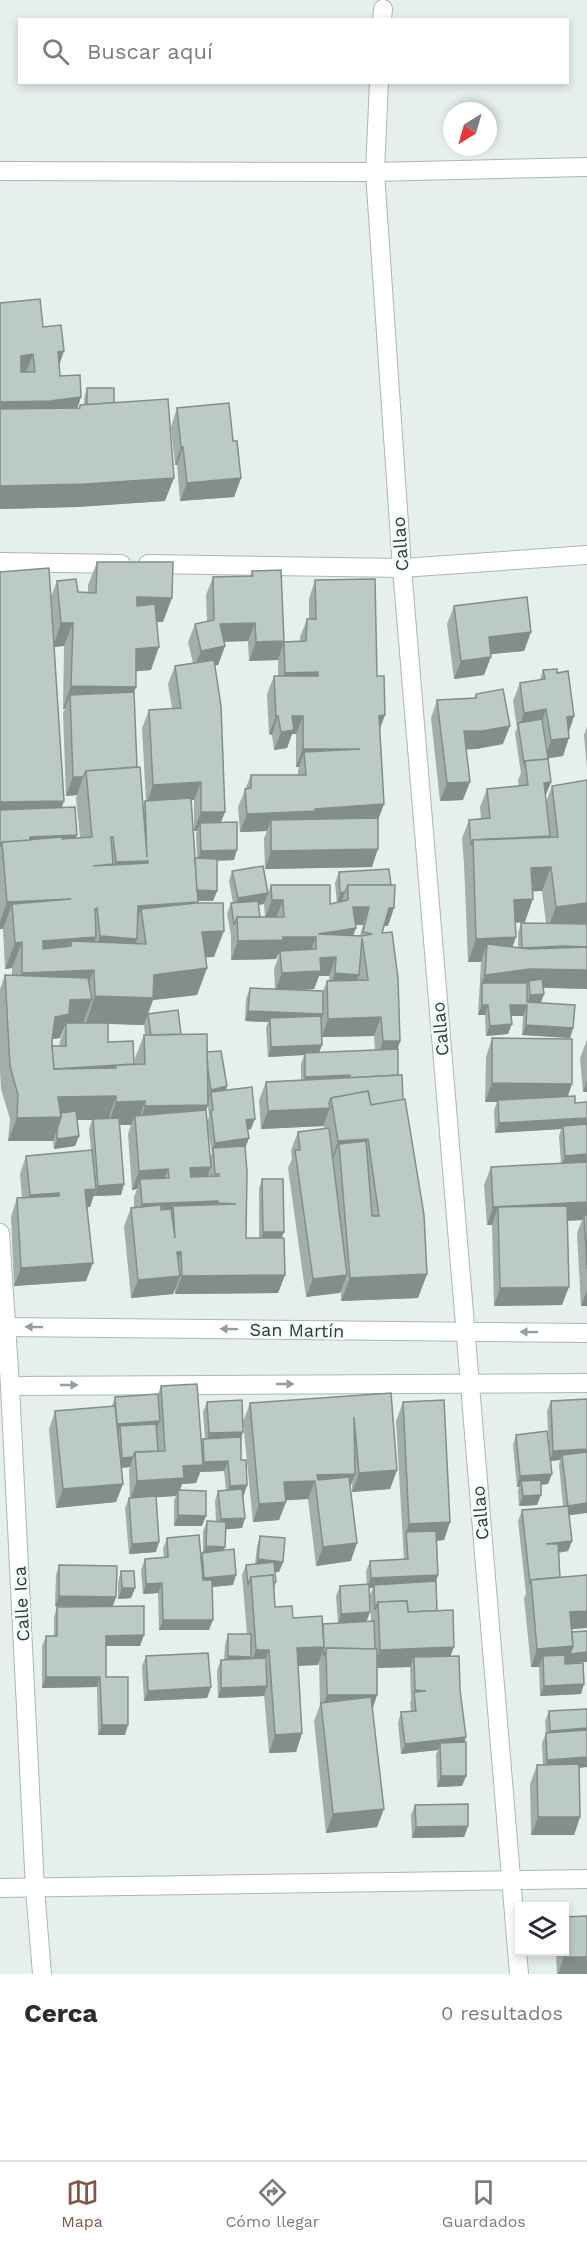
<!DOCTYPE html>
<html lang="es">
<head>
<meta charset="utf-8">
<style>
	:root { --surface:#fff; --page:#f7f7f7; --text:#2b2b33; --muted:#7c7c81; --line:#e1e1e2; --accent:#855347 }
	body { margin:0; font-family:"Work Sans",sans-serif; background:var(--page); color:var(--text) }
	.controls { position:absolute; right:18px; bottom:18px; display:grid; overflow:hidden; border-radius:0px; box-shadow:0 3px 9px #0003 }
	.controls button { width:54px; height:54px; display:grid; place-items:center; padding:0; border:0; border-bottom:2px solid var(--line); background:var(--surface); color:var(--text); font:30px sans-serif }
	.compass { position:absolute; left:443px; top:102px; width:54px; height:54px; border-radius:50%; background:var(--surface); box-shadow:0 3px 9px #0003; rotate:217deg }
	.list { margin:0; padding:0; list-style:none }
	h2 { display:flex; justify-content:space-between; align-items:center; height:78px; margin:0; padding:0 24px; font-size:26px }
	h2 small { font-size:20px; font-weight:400; color:var(--muted) }
	.icon { flex:none; width:33px; height:33px; fill:none; stroke:currentColor; stroke-width:2; stroke-linecap:round; stroke-linejoin:round }
	.map { position:relative; flex:none; width:587px; height:1974px; overflow:hidden }
	.search { position:absolute; background:var(--surface); box-shadow:0 3px 9px #0003; left:18px; right:18px; top:18px; height:66px; display:flex; align-items:center; gap:15px; box-sizing:border-box; padding:0 21px; border-radius:0px; color:var(--muted); font-size:22px }
	.sheet { height:186px; background:var(--surface) }
	nav { display:flex; justify-content:space-around; align-items:center; box-sizing:border-box; height:84px; border-top:2px solid var(--line); background:var(--surface); font-size:16px; color:var(--muted) }
	nav a { display:grid; justify-items:center; gap:3px }
	nav .on { color:var(--accent) }
	.map>svg:first-child { display:block }
</style>
</head>
<body>
<div class="map">
<svg width="587" height="1974" viewBox="0 0 587 1974">
	<rect width="100%" height="100%" fill="#e6efeb"/>
	<g fill="none" stroke-linecap="round" stroke-linejoin="round">
		<defs>
			<g id="street">
				<polyline points="382,20 383,9"/>
				<polyline points="379,82 375,172 402,568 519,1974"/>
				<polyline points="0,171 375,172 587,167"/>
				<polyline points="0,562 121,564"/>
				<polyline points="148,564 402,568 587,555"/>
				<polyline points="10,1386 35,1889 42,1974"/>
				<polyline points="0,1888 587,1879"/>
			</g>
			<g id="secondary">
				<polyline points="0,1233 10,1386 587,1383"/>
				<polyline points="7,1327 587,1333"/>
			</g>
		</defs>
		<!-- street casing -->
		<use href="#street" stroke="#a8b8b2" stroke-width="20"/>
		<!-- secondary casing -->
		<use href="#secondary" stroke="#a4bbb3" stroke-width="20"/>
		<!-- street -->
		<use href="#street" stroke="#fff" stroke-width="18"/>
		<!-- secondary -->
		<use href="#secondary" stroke="#fff" stroke-width="18"/>
	</g>
	<!-- wall -->
	<g fill="#a1aea9" fill-rule="evenodd">
		<polygon points="0,303 43,327 59,365 60,376 77,408 79,408 80,405 84,405 84,399 87,388 114,403 165,501 77,507 0,509"/>
		<polygon points="177,408 233,441 241,478 234,497 180,501 177,465 175,465 171,427"/>
		<path d="M 97,562 L 163,622 L 157,621 L 151,670 L 136,671 L 136,687 L 134,692 L 137,767 L 143,806 L 145,801 L 146,801 L 142,728 L 149,710 L 172,708 L 168,684 L 175,666 L 193,663 L 188,642 L 195,624 L 207,621 L 206,595 L 213,577 L 250,576 L 252,571 L 284,642 L 300,641 L 300,637 L 307,619 L 309,619 L 309,599 L 315,580 L 377,676 L 384,804 L 378,820 L 372,867 L 265,869 L 264,838 L 267,831 L 240,832 L 238,807 L 251,775 L 298,775 L 298,771 L 299,767 L 296,767 L 296,734 L 292,734 L 287,748 L 274,750 L 272,735 L 269,734 L 267,694 L 274,676 L 278,676 L 278,660 L 249,661 L 248,641 L 224,642 L 225,646 L 218,665 L 215,665 L 221,823 L 234,860 L 217,861 L 217,891 L 213,901 L 198,901 L 198,903 L 214,957 L 205,957 L 207,968 L 197,995 L 153,1000 L 144,1025 L 108,1024 L 108,1042 L 134,1064 L 135,1064 L 135,1058 L 144,1035 L 145,1035 L 144,1025 L 148,1014 L 181,1034 L 207,1052 L 227,1086 L 226,1090 L 251,1129 L 248,1130 L 245,1148 L 246,1238 L 259,1238 L 259,1189 L 262,1179 L 282,1238 L 285,1275 L 278,1293 L 175,1294 L 175,1290 L 173,1294 L 131,1298 L 124,1226 L 131,1208 L 134,1207 L 134,1197 L 137,1189 L 132,1190 L 128,1134 L 131,1125 L 119,1125 L 124,1184 L 121,1195 L 94,1196 L 94,1194 L 90,1207 L 87,1207 L 86,1281 L 14,1286 L 11,1217 L 17,1198 L 22,1198 L 20,1174 L 26,1156 L 91,1150 L 89,1129 L 92,1120 L 77,1120 L 79,1136 L 75,1146 L 54,1149 L 53,1140 L 8,1141 L 10,1119 L 1,1089 L 0,1068 L 0,989 L 5,975 L 12,976 L 12,968 L 5,969 L 3,929 L 0,929 L 0,572 L 51,597 L 57,581 L 78,592 L 88,592 L 88,585 ZM 64,646 L 63,709 L 65,709 L 63,713 L 66,796 L 77,795 L 76,798 L 80,838 L 76,838 L 62,807 L 54,647 ZM 191,800 L 194,800 L 194,831 L 197,831 L 196,833 L 197,858 L 195,858 ZM 66,1023 L 60,1041 L 59,1046 L 52,1046 L 52,1039 L 60,1038 ZM 208,1106 L 209,1117 L 207,1121 L 206,1110 ZM 207,1124 L 212,1153 L 210,1157 Z"/>
		<polygon points="454,606 531,632 524,651 491,654 484,675 454,679 447,624"/>
		<path d="M 543,670 L 557,673 L 574,716 L 569,732 L 563,756 L 548,758 L 551,782 L 545,796 L 546,802 L 552,786 L 587,780 L 587,989 L 543,988 L 544,994 L 541,1003 L 573,1028 L 570,1038 L 522,1035 L 523,1016 L 511,1016 L 508,1034 L 486,1036 L 485,1015 L 478,1015 L 481,962 L 468,962 L 464,863 L 462,838 L 469,820 L 481,819 L 480,807 L 487,789 L 519,786 L 518,780 L 521,773 L 515,733 L 517,728 L 513,701 L 520,683 L 540,680 ZM 533,891 L 542,891 L 546,923 L 521,923 L 518,933 L 518,948 L 512,947 L 515,923 L 525,922 Z"/>
		<polygon points="476,694 503,744 476,749 466,749 463,800 440,801 431,718 437,700 474,698"/>
		<polygon points="587,727 587,769 584,735"/>
		<path d="M 232,871 L 268,893 L 271,885 L 330,904 L 337,903 L 335,883 L 339,872 L 388,926 L 384,926 L 382,933 L 400,1041 L 398,1049 L 398,1075 L 403,1100 L 427,1274 L 418,1298 L 341,1301 L 341,1292 L 306,1297 L 288,1168 L 292,1159 L 291,1150 L 298,1132 L 324,1128 L 323,1126 L 261,1129 L 259,1100 L 266,1082 L 301,1080 L 301,1064 L 304,1055 L 268,1057 L 266,1028 L 268,1022 L 245,1021 L 246,999 L 250,988 L 275,989 L 274,969 L 279,955 L 277,955 L 276,959 L 231,960 L 231,935 L 227,914 L 231,903 L 233,903 L 229,881 ZM 264,904 L 265,917 L 260,917 L 259,905 ZM 355,925 L 363,925 L 360,935 L 353,935 ZM 319,976 L 329,976 L 329,981 L 327,981 L 323,991 L 295,990 L 314,989 ZM 374,1036 L 375,1050 L 319,1053 L 322,1045 L 322,1037 Z"/>
		<polygon points="492,1038 575,1103 587,1102 587,1306 581,1306 577,1233 582,1220 567,1221 562,1305 494,1306 492,1225 487,1225 484,1185 491,1167 561,1163 559,1136 561,1129 495,1133 494,1110 497,1102 485,1102 486,1057"/>
		<polygon points="587,1040 587,1092 583,1092 580,1058"/>
		<polygon points="161,1386 201,1443 203,1439 205,1438 203,1412 207,1402 241,1439 241,1460 247,1485 243,1495 245,1518 242,1528 226,1529 224,1550 233,1585 212,1587 209,1630 159,1630 158,1593 143,1594 141,1570 145,1559 164,1558 163,1549 167,1538 201,1555 203,1553 203,1531 207,1521 216,1522 215,1501 218,1491 226,1490 224,1471 200,1472 196,1483 182,1484 180,1490 202,1526 174,1526 174,1500 176,1496 156,1497 156,1552 129,1554 125,1508 129,1498 130,1498 129,1470 130,1467 121,1468 116,1502 56,1508 49,1429 55,1411 112,1406 115,1397 158,1394"/>
		<polygon points="391,1393 397,1470 390,1489 352,1492 352,1483 350,1487 351,1561 316,1566 308,1499 286,1500 279,1520 253,1522 243,1422 250,1403"/>
		<polygon points="587,1399 569,1515 572,1541 568,1551 559,1553 560,1577 572,1630 581,1694 540,1696 539,1667 531,1667 524,1598 526,1594 518,1521 522,1510 563,1506 559,1465 560,1460 550,1461 548,1484 541,1485 537,1505 519,1506 518,1491 519,1487 517,1487 513,1445 516,1435 549,1447 547,1411 551,1401"/>
		<path d="M 403,1402 L 450,1522 L 444,1540 L 437,1541 L 438,1575 L 436,1582 L 437,1611 L 460,1690 L 466,1776 L 462,1786 L 437,1787 L 436,1754 L 438,1750 L 401,1754 L 398,1723 L 401,1712 L 411,1711 L 410,1703 L 411,1700 L 410,1667 L 377,1668 L 377,1695 L 373,1708 L 377,1827 L 326,1833 L 314,1721 L 320,1705 L 319,1661 L 318,1665 L 298,1666 L 302,1733 L 296,1752 L 269,1753 L 264,1695 L 264,1696 L 218,1698 L 217,1670 L 221,1660 L 224,1660 L 225,1645 L 228,1634 L 247,1634 L 242,1575 L 246,1565 L 255,1564 L 257,1547 L 260,1536 L 283,1562 L 279,1572 L 275,1572 L 276,1582 L 274,1590 L 275,1607 L 293,1618 L 323,1624 L 338,1623 L 336,1596 L 340,1586 L 367,1584 L 366,1571 L 370,1561 L 404,1560 L 396,1421 ZM 369,1588 L 373,1588 L 370,1595 L 371,1621 L 367,1621 Z"/>
		<polygon points="59,1565 116,1597 113,1606 140,1646 106,1646 106,1677 125,1735 98,1735 97,1687 42,1688 42,1646 46,1636 54,1636 54,1617 57,1607 72,1607 55,1606 56,1575"/>
		<polygon points="121,1571 135,1588 131,1598 118,1599 118,1582"/>
		<polygon points="146,1656 211,1687 207,1698 144,1701 142,1666"/>
		<polygon points="549,1711 587,1767 579,1768 580,1817 574,1835 531,1835 530,1784 537,1765 543,1765 542,1743 546,1733 545,1721"/>
		<polygon points="415,1805 468,1826 464,1837 412,1838 411,1815"/>
		<polygon points="556,1952 564,1952 587,1974 557,1974"/>
	</g>
	<!-- shaded-wall -->
	<g fill="#838d89">
		<polygon points="64,351 58,369 58,352"/>
		<polygon points="33,354 26,373 14,374 21,356"/>
		<polygon points="81,397 75,415 0,420 0,402"/>
		<polygon points="181,447 183,447 177,465 175,465"/>
		<polygon points="174,478 165,501 77,507 0,509 0,486"/>
		<polygon points="241,478 234,497 180,501 187,483"/>
		<polygon points="137,597 172,598 163,622 128,621"/>
		<polygon points="61,623 73,623 64,646 53,647"/>
		<polygon points="255,623 248,641 214,642 220,624"/>
		<polygon points="531,632 524,651 483,655 489,637"/>
		<polygon points="284,641 278,660 249,661 256,642"/>
		<polygon points="225,646 218,665 194,669 201,651"/>
		<polygon points="159,647 151,670 128,672 136,649"/>
		<polygon points="491,657 484,675 454,679 461,661"/>
		<polygon points="318,672 311,691 279,691 285,673"/>
		<polygon points="71,686 136,687 127,710 70,695 65,709 63,709"/>
		<polygon points="546,709 540,728 519,726 524,713"/>
		<polygon points="385,715 378,734 379,716"/>
		<polygon points="276,716 278,716 272,735 269,734"/>
		<polygon points="292,716 303,716 296,734 292,734 287,748 274,750 281,732"/>
		<polygon points="574,716 568,734 567,717"/>
		<polygon points="510,726 503,744 476,749 458,750 464,731"/>
		<polygon points="569,738 563,756 544,759 551,740"/>
		<polygon points="303,749 360,749 304,752 299,767 296,767"/>
		<polygon points="73,777 83,777 77,795 66,796"/>
		<polygon points="201,782 194,800 147,803 153,785"/>
		<polygon points="470,782 463,800 440,801 447,783"/>
		<polygon points="551,782 544,800 544,783"/>
		<polygon points="64,801 56,825 0,826 0,802"/>
		<polygon points="384,804 377,822 271,820 267,831 240,832 247,814"/>
		<polygon points="201,812 225,812 218,830 200,823 197,831 194,831"/>
		<polygon points="77,835 70,853 27,855 30,837"/>
		<polygon points="378,849 372,867 265,869 271,851"/>
		<polygon points="237,850 234,860 197,861 201,851"/>
		<polygon points="148,861 138,887 106,888 116,862"/>
		<polygon points="551,867 542,891 523,892 531,868"/>
		<polygon points="190,890 217,891 213,901 187,900"/>
		<polygon points="345,892 341,903 337,903 340,893"/>
		<polygon points="268,893 264,904 234,908 238,898"/>
		<polygon points="71,899 12,904 3,929 0,929 0,922 7,902"/>
		<polygon points="533,899 525,922 505,923 514,900"/>
		<polygon points="272,900 283,900 276,918 265,918"/>
		<polygon points="198,902 189,929 141,909 132,932 138,906"/>
		<polygon points="587,903 587,926 547,930 556,907"/>
		<polygon points="353,907 369,907 363,925 347,925"/>
		<polygon points="389,908 394,908 388,926 382,926"/>
		<polygon points="356,928 349,947 318,934"/>
		<polygon points="224,931 214,957 192,958 202,932"/>
		<polygon points="100,936 137,939 127,965 90,963"/>
		<polygon points="96,937 87,964 71,946 71,941 62,965 33,967 43,941"/>
		<polygon points="283,937 316,937 309,955 280,951 276,959 231,960 238,941"/>
		<polygon points="516,937 508,960 487,944 481,962 468,962 476,939"/>
		<polygon points="22,942 12,968 5,969 15,943"/>
		<polygon points="565,946 587,947 587,958 522,948"/>
		<polygon points="336,957 329,976 319,976 314,989 275,991 282,973 320,958"/>
		<polygon points="207,968 197,995 153,1000 144,1025 86,1023 95,996 154,975"/>
		<polygon points="530,969 587,970 587,989 529,987 529,981 526,987 482,983 485,975"/>
		<polygon points="94,970 84,997 13,999 22,973"/>
		<polygon points="335,973 359,975 352,993 328,991"/>
		<polygon points="544,994 540,1004 527,1006 523,1016 507,1016 510,1005 527,1005 530,995"/>
		<polygon points="92,999 83,1023 66,1023 60,1038 47,1040 55,1017 70,1000"/>
		<polygon points="482,1005 488,1005 485,1015 478,1015"/>
		<polygon points="248,1011 323,1014 319,1024 270,1018 268,1022 245,1021"/>
		<polygon points="381,1017 374,1036 322,1037 328,1019"/>
		<polygon points="512,1024 508,1034 486,1036 490,1026"/>
		<polygon points="526,1025 573,1028 570,1038 522,1035"/>
		<polygon points="383,1041 400,1041 394,1059 376,1060"/>
		<polygon points="322,1045 318,1055 305,1053 304,1055 268,1057 271,1047"/>
		<polygon points="116,1065 109,1084 52,1070"/>
		<polygon points="350,1075 346,1086 302,1087 305,1077"/>
		<polygon points="587,1081 587,1092 583,1092"/>
		<polygon points="492,1083 572,1084 566,1102 498,1100 497,1102 485,1102"/>
		<polygon points="227,1086 224,1097 211,1092 208,1100 207,1100 211,1090"/>
		<polygon points="116,1096 108,1120 60,1120 53,1141 8,1141 17,1118 58,1097"/>
		<polygon points="145,1101 137,1125 135,1116 131,1125 108,1125 116,1102"/>
		<polygon points="208,1105 200,1128 137,1130 145,1106"/>
		<polygon points="330,1108 323,1126 261,1129 268,1111"/>
		<polygon points="587,1118 587,1128 563,1126 561,1129 495,1133 499,1123"/>
		<polygon points="255,1119 251,1129 243,1130 246,1120"/>
		<polygon points="79,1136 75,1146 54,1149 57,1139"/>
		<polygon points="249,1138 245,1149 213,1148 211,1153 215,1143"/>
		<polygon points="368,1139 359,1163 339,1144 331,1164 330,1165 338,1141"/>
		<polygon points="587,1154 587,1164 561,1166 565,1156"/>
		<polygon points="211,1167 204,1185 184,1186 190,1168"/>
		<polygon points="168,1169 161,1188 140,1179 137,1189 132,1190 139,1171"/>
		<polygon points="124,1184 121,1195 94,1196 98,1186"/>
		<polygon points="96,1189 90,1207 78,1208 85,1190"/>
		<polygon points="59,1193 52,1211 24,1214 30,1195"/>
		<polygon points="218,1201 211,1219 173,1206 168,1221 135,1222 142,1204"/>
		<polygon points="587,1202 587,1213 585,1220 584,1215 582,1220 498,1224 498,1207 492,1225 487,1225 493,1207"/>
		<polygon points="263,1232 284,1232 280,1242 260,1242"/>
		<polygon points="177,1252 181,1252 174,1270"/>
		<polygon points="93,1263 86,1281 14,1286 21,1268"/>
		<polygon points="427,1274 418,1298 341,1301 350,1278"/>
		<polygon points="285,1275 278,1293 175,1294 182,1276"/>
		<polygon points="347,1275 340,1293 306,1297 313,1279"/>
		<polygon points="180,1276 173,1294 131,1298 138,1280"/>
		<polygon points="569,1287 562,1305 494,1306 500,1288"/>
		<polygon points="587,1291 587,1306 581,1306"/>
		<polygon points="160,1421 156,1431 120,1426 118,1434 117,1424"/>
		<polygon points="243,1432 240,1442 206,1444 209,1433"/>
		<polygon points="587,1449 587,1455 562,1455 560,1460 550,1461 553,1451"/>
		<polygon points="133,1457 130,1467 119,1468 122,1458"/>
		<polygon points="228,1461 224,1471 200,1472 204,1462"/>
		<polygon points="203,1465 196,1483 182,1484 178,1495 178,1490 176,1496 130,1499 137,1481 183,1466"/>
		<polygon points="397,1470 390,1489 352,1492 359,1473"/>
		<polygon points="355,1474 348,1492 315,1482 317,1475"/>
		<polygon points="552,1474 548,1484 522,1486 521,1481 519,1487 517,1487 520,1476"/>
		<polygon points="315,1481 308,1499 277,1501 284,1482"/>
		<polygon points="123,1484 116,1502 56,1508 63,1489"/>
		<polygon points="247,1485 244,1495 226,1496 230,1486"/>
		<polygon points="541,1495 537,1505 519,1506 523,1496"/>
		<polygon points="286,1502 279,1520 253,1522 259,1504"/>
		<polygon points="587,1503 587,1513 564,1516 568,1506"/>
		<polygon points="178,1515 206,1516 202,1526 174,1526"/>
		<polygon points="245,1518 242,1528 217,1530 221,1519"/>
		<polygon points="450,1522 444,1540 407,1542 406,1532 409,1524"/>
		<polygon points="572,1541 568,1551 543,1554 546,1544"/>
		<polygon points="159,1542 156,1552 129,1554 132,1544"/>
		<polygon points="357,1543 351,1561 316,1566 323,1547"/>
		<polygon points="206,1546 225,1547 221,1557 202,1556"/>
		<polygon points="258,1559 283,1562 279,1572 254,1570"/>
		<polygon points="236,1575 233,1585 201,1588 204,1578"/>
		<polygon points="438,1575 434,1586 374,1585 373,1588 367,1588 371,1578"/>
		<polygon points="162,1583 158,1593 143,1594 146,1584"/>
		<polygon points="122,1588 135,1588 131,1598 118,1599"/>
		<polygon points="59,1596 116,1597 112,1607 55,1606"/>
		<polygon points="587,1611 587,1628 563,1630 570,1612"/>
		<polygon points="370,1612 366,1623 338,1624 341,1614"/>
		<polygon points="163,1620 213,1620 209,1630 159,1630"/>
		<polygon points="144,1635 140,1646 102,1646 106,1636"/>
		<polygon points="573,1646 587,1652 587,1662 543,1666 543,1656 539,1667 531,1667 537,1649"/>
		<polygon points="324,1647 318,1665 290,1666 297,1648"/>
		<polygon points="454,1647 447,1665 414,1657 410,1667 373,1668 380,1650"/>
		<polygon points="256,1650 269,1650 262,1668 249,1669"/>
		<polygon points="228,1656 251,1657 247,1667 224,1666"/>
		<polygon points="46,1677 100,1677 97,1687 42,1688"/>
		<polygon points="584,1684 581,1694 540,1696 544,1686"/>
		<polygon points="267,1686 264,1696 218,1698 221,1688"/>
		<polygon points="211,1687 207,1698 144,1701 148,1691"/>
		<polygon points="327,1695 377,1695 371,1713 322,1710"/>
		<polygon points="102,1725 128,1725 125,1735 98,1735"/>
		<polygon points="587,1728 587,1738 546,1741 550,1731"/>
		<polygon points="302,1733 296,1752 269,1753 275,1735"/>
		<polygon points="466,1737 463,1747 440,1743 438,1750 401,1754 405,1744"/>
		<polygon points="587,1757 587,1767 544,1770 547,1760"/>
		<polygon points="441,1776 466,1776 462,1786 437,1787"/>
		<polygon points="384,1809 377,1827 326,1833 333,1814"/>
		<polygon points="538,1817 580,1817 574,1835 531,1835"/>
		<polygon points="468,1826 464,1837 412,1838 416,1827"/>
		<polygon points="564,1957 587,1957 587,1974 558,1974"/>
	</g>
	<!-- building -->
	<g fill="#bbcac4" stroke="#838d89" stroke-width="1.5" fill-rule="evenodd">
		<path d="M 40,299 L 43,327 L 61,325 L 64,351 L 58,352 L 60,376 L 80,375 L 81,397 L 50,401 L 0,402 L 0,303 ZM 33,354 L 35,372 L 21,372 L 21,356 Z"/>
		<polygon points="87,388 114,388 114,403 87,405"/>
		<polygon points="168,399 174,478 86,484 0,486 0,409 80,408 80,405"/>
		<polygon points="229,403 233,441 237,441 241,478 187,483 183,447 181,447 177,408"/>
		<polygon points="97,562 173,562 172,598 137,597 137,606 155,604 159,647 136,649 136,687 71,686 73,623 61,623 57,581 76,579 78,592 96,593"/>
		<polygon points="49,568 64,801 0,802 0,572"/>
		<polygon points="281,570 284,641 256,642 255,623 220,624 225,646 201,651 195,624 214,620 213,577 253,576 252,571"/>
		<polygon points="375,579 377,676 384,676 385,715 379,716 384,804 315,809 316,811 247,814 245,789 251,788 251,775 306,775 304,752 360,749 303,749 303,716 292,716 294,730 281,732 278,716 276,716 274,676 318,676 318,672 285,673 284,642 306,641 307,619 316,619 315,580"/>
		<polygon points="527,597 531,632 489,637 491,657 461,661 454,606"/>
		<polygon points="214,660 221,706 225,812 201,812 201,782 153,785 149,710 181,708 175,666"/>
		<polygon points="557,669 557,673 568,671 574,716 567,717 569,738 551,740 546,709 524,713 520,683 545,679 543,670"/>
		<polygon points="503,689 510,726 482,731 464,731 470,782 447,783 437,700 476,698 476,694"/>
		<polygon points="134,692 137,767 86,771 83,777 73,777 70,695"/>
		<polygon points="542,719 548,759 525,761 524,763 518,723"/>
		<polygon points="548,759 551,782 544,783 550,836 473,840 471,845 469,820 490,818 487,789 528,785 525,761"/>
		<path d="M 140,767 L 147,857 L 145,801 L 191,798 L 198,902 L 138,906 L 137,939 L 100,936 L 97,908 L 95,909 L 96,937 L 43,941 L 43,949 L 71,946 L 71,941 L 146,944 L 141,909 L 196,903 L 223,903 L 224,931 L 202,932 L 207,968 L 154,975 L 153,998 L 95,996 L 94,970 L 22,973 L 22,942 L 15,943 L 12,904 L 71,899 L 7,902 L 2,842 L 62,837 L 62,839 L 92,837 L 86,771 ZM 111,837 L 113,837 L 116,862 L 148,861 L 148,863 L 93,866 L 113,864 Z"/>
		<polygon points="587,780 587,903 556,907 551,867 531,868 533,899 514,900 516,937 476,939 473,840 558,837 552,786"/>
		<polygon points="75,807 77,835 30,837 30,840 2,842 0,847 0,810"/>
		<polygon points="378,818 378,849 271,851 271,820"/>
		<polygon points="237,822 237,850 201,851 200,823"/>
		<polygon points="195,858 217,859 217,891 197,890"/>
		<polygon points="263,866 268,893 238,898 232,871"/>
		<polygon points="389,869 391,885 348,885 345,892 340,893 339,872"/>
		<path d="M 271,885 L 330,885 L 330,904 L 348,900 L 348,885 L 395,885 L 394,908 L 389,908 L 382,933 L 392,932 L 398,978 L 400,1041 L 383,1041 L 381,1017 L 328,1019 L 327,981 L 368,980 L 362,938 L 359,975 L 335,973 L 336,957 L 320,958 L 321,971 L 282,973 L 280,951 L 316,949 L 316,937 L 283,937 L 283,940 L 238,941 L 237,917 L 284,917 L 283,900 L 272,900 ZM 353,907 L 369,907 L 363,932 L 372,934 L 362,936 L 318,934 L 356,928 Z"/>
		<polygon points="258,901 260,917 237,917 234,925 231,903"/>
		<polygon points="521,923 587,924 587,947 565,946 522,948"/>
		<polygon points="487,944 530,949 587,947 587,970 530,969 485,975"/>
		<polygon points="5,975 88,978 92,999 70,1000 69,1014 55,1017 52,1041 54,1069 116,1068 116,1065 145,1064 144,1035 207,1034 208,1105 145,1106 145,1101 116,1102 116,1096 58,1097 61,1117 17,1118 18,1095 10,1066"/>
		<polygon points="542,979 544,994 530,995 529,981"/>
		<polygon points="482,983 527,983 527,1002 575,1005 573,1028 526,1025 527,1005 510,1005 512,1024 490,1026 488,1005 482,1005"/>
		<polygon points="250,988 323,991 323,1014 248,1011"/>
		<polygon points="178,1010 181,1034 151,1035 148,1014"/>
		<polygon points="321,1016 322,1045 271,1047 270,1018"/>
		<polygon points="66,1023 108,1023 108,1042 133,1041 134,1064 54,1069 52,1046 66,1046"/>
		<polygon points="492,1038 572,1039 572,1084 492,1083"/>
		<polygon points="398,1049 398,1075 350,1078 350,1075 305,1077 305,1053"/>
		<polygon points="221,1051 227,1086 211,1090 208,1070 207,1052"/>
		<polygon points="402,1075 403,1100 371,1105 368,1091 331,1098 329,1103 330,1108 268,1111 266,1082"/>
		<polygon points="252,1087 255,1119 246,1120 249,1138 215,1143 211,1111 213,1110 211,1092"/>
		<polygon points="368,1091 371,1105 405,1099 424,1215 427,1274 350,1278 339,1144 366,1141 372,1216 379,1216 368,1139 338,1141 331,1098"/>
		<polygon points="575,1096 575,1103 587,1102 587,1118 499,1123 498,1100"/>
		<polygon points="206,1110 211,1167 190,1168 191,1177 219,1176 219,1174 215,1174 213,1148 245,1146 247,1172 246,1238 284,1238 285,1275 182,1276 181,1252 177,1252 180,1276 138,1280 131,1208 161,1205 161,1210 171,1209 175,1238 173,1206 236,1204 218,1203 218,1201 142,1204 140,1179 169,1178 168,1169 139,1171 135,1116"/>
		<polygon points="76,1111 79,1136 57,1139 57,1130 61,1117 61,1113"/>
		<polygon points="119,1118 124,1184 98,1186 93,1119"/>
		<polygon points="587,1124 587,1154 565,1156 563,1126"/>
		<polygon points="329,1128 347,1275 313,1279 295,1150 300,1150 298,1132"/>
		<polygon points="92,1150 96,1189 85,1190 93,1263 21,1268 17,1198 59,1196 59,1193 30,1195 26,1156"/>
		<polygon points="587,1162 587,1202 493,1207 491,1167"/>
		<polygon points="262,1179 283,1179 284,1232 263,1232"/>
		<polygon points="567,1206 569,1287 500,1288 498,1207"/>
		<polygon points="584,1215 587,1215 587,1269"/>
		<polygon points="197,1384 203,1465 183,1466 184,1478 137,1481 135,1452 165,1451 161,1386"/>
		<polygon points="391,1393 397,1470 359,1473 354,1417 355,1474 317,1475 318,1480 349,1477 357,1543 323,1547 315,1481 284,1482 286,1502 259,1504 250,1403"/>
		<polygon points="158,1394 160,1421 117,1424 115,1397"/>
		<polygon points="587,1399 587,1449 553,1451 551,1401"/>
		<polygon points="242,1400 243,1432 209,1433 207,1402"/>
		<polygon points="444,1400 450,1522 409,1524 403,1402"/>
		<polygon points="115,1406 123,1484 63,1489 55,1411"/>
		<polygon points="156,1424 158,1451 135,1452 133,1457 122,1458 120,1426"/>
		<polygon points="547,1431 552,1474 520,1476 516,1435"/>
		<polygon points="241,1437 241,1460 246,1460 247,1485 230,1486 228,1461 204,1462 203,1439"/>
		<polygon points="587,1452 587,1503 568,1506 562,1455"/>
		<polygon points="541,1480 541,1495 523,1496 521,1481"/>
		<polygon points="242,1489 245,1518 221,1519 218,1491"/>
		<polygon points="178,1490 206,1491 206,1516 178,1515"/>
		<polygon points="156,1496 159,1542 132,1544 129,1498"/>
		<polygon points="568,1506 572,1541 546,1544 558,1544 560,1577 531,1580 530,1584 522,1510"/>
		<polygon points="207,1521 226,1522 225,1547 206,1546"/>
		<polygon points="436,1531 438,1575 371,1578 370,1561 408,1559 406,1532"/>
		<polygon points="199,1535 203,1580 212,1580 213,1620 163,1620 162,1583 146,1584 145,1559 168,1557 167,1538"/>
		<polygon points="260,1536 285,1538 283,1562 258,1559"/>
		<polygon points="234,1549 236,1575 204,1578 202,1553"/>
		<polygon points="274,1562 276,1582 273,1583 273,1575 251,1577 248,1585 246,1565"/>
		<polygon points="59,1565 117,1566 116,1597 59,1596"/>
		<polygon points="121,1571 134,1571 135,1588 122,1588"/>
		<polygon points="273,1575 275,1607 292,1606 293,1618 322,1616 324,1647 297,1648 302,1733 275,1735 269,1650 256,1650 251,1577"/>
		<polygon points="587,1575 587,1611 570,1612 573,1646 537,1649 531,1580"/>
		<polygon points="436,1581 437,1611 408,1612 407,1601 378,1602 375,1610 374,1585"/>
		<polygon points="369,1584 370,1612 341,1614 340,1586"/>
		<polygon points="407,1601 408,1612 453,1610 454,1647 380,1650 378,1602"/>
		<polygon points="144,1606 144,1635 106,1636 106,1677 128,1677 128,1725 102,1725 100,1677 46,1677 46,1636 57,1636 57,1607"/>
		<polygon points="374,1621 375,1649 326,1648 324,1656 323,1651 324,1647 323,1624"/>
		<polygon points="587,1631 587,1652 570,1654 573,1646 572,1632"/>
		<polygon points="228,1634 251,1634 251,1657 228,1656"/>
		<polygon points="326,1648 377,1649 377,1695 327,1695"/>
		<polygon points="208,1653 211,1687 148,1691 146,1656"/>
		<polygon points="565,1655 565,1664 583,1663 584,1684 544,1686 543,1656"/>
		<polygon points="459,1656 460,1690 466,1737 405,1744 401,1712 416,1711 414,1692 426,1691 415,1690 414,1657"/>
		<polygon points="266,1658 267,1686 221,1688 221,1660"/>
		<polygon points="371,1697 384,1809 333,1814 321,1703"/>
		<polygon points="587,1709 587,1728 550,1731 549,1711"/>
		<polygon points="587,1730 587,1757 547,1760 546,1733"/>
		<polygon points="466,1742 466,1776 441,1776 440,1743"/>
		<polygon points="579,1764 580,1817 538,1817 537,1765"/>
		<polygon points="468,1804 468,1826 416,1827 415,1805"/>
		<polygon points="587,1916 587,1957 564,1957 564,1917"/>
	</g>
	<!-- one-way arrows -->
	<defs><path id="oneway-solid" d="M-6-.8H1V-3.2L6.5 0L1 3.2V.8H-6Z" transform="scale(1.5)"/></defs>
	<g fill="#92a09c">
		<use href="#oneway-solid" transform="translate(34 1327) rotate(-179)"/>
		<use href="#oneway-solid" transform="translate(229 1329) rotate(-179)"/>
		<use href="#oneway-solid" transform="translate(529 1332) rotate(-179)"/>
		<use href="#oneway-solid" transform="translate(285 1384)"/>
		<use href="#oneway-solid" transform="translate(69 1385)"/>
	</g>
	<g text-anchor="middle" dominant-baseline="central" stroke-width="5" stroke-linejoin="round" paint-order="stroke">
		<!-- street labels -->
		<g font-size="18" fill="#24423a" stroke="#f7fbf9">
			<text transform="translate(400 544) rotate(-94)">Callao</text>
			<text transform="translate(440 1029) rotate(-95)">Callao</text>
			<text transform="translate(297 1330) rotate(1)">San Martín</text>
			<text transform="translate(480 1513) rotate(-95)">Callao</text>
			<text transform="translate(21 1604) rotate(-93)">Calle Ica</text>
		</g>
	</g>
</svg>
<div class="controls">
<button><svg class="icon" aria-label="layers" viewBox="0 0 24 24"><path d="M12 4l9 5-9 5-9-5zM3 14l9 5 9-5"/></svg></button>
</div>
<svg class="compass" viewBox="-18 -18 36 36"><path d="M0-13l5 13h-10z" fill="#e53935"/><path d="M0 13l5-13h-10z" fill="#7c7c81"/></svg>
<div class="search"><svg class="icon" aria-label="search" viewBox="0 0 24 24"><circle cx="10" cy="10" r="6"/><path d="M15 15l6 6"/></svg>Buscar aquí</div>
</div>
<section class="sheet">
<h2>Cerca<small>0 resultados</small></h2>
<ul class="list">
</ul>
</section>
<nav>
<a class="on"><svg class="icon" aria-label="map" viewBox="0 0 24 24"><path d="M3 6l6-2 6 2 6-2v14l-6 2-6-2-6 2zM9 4v14M15 6v14"/></svg>Mapa</a>
<a><svg class="icon" aria-label="directions" viewBox="0 0 24 24"><path d="M12 3l9 9-9 9-9-9zM9 14v-3h6M13 9l2 2-2 2"/></svg>Cómo llegar</a>
<a><svg class="icon" aria-label="saved" viewBox="0 0 24 24"><path d="M7 4h10v16l-5-4-5 4z"/></svg>Guardados</a>
</nav>
</body>
</html>
